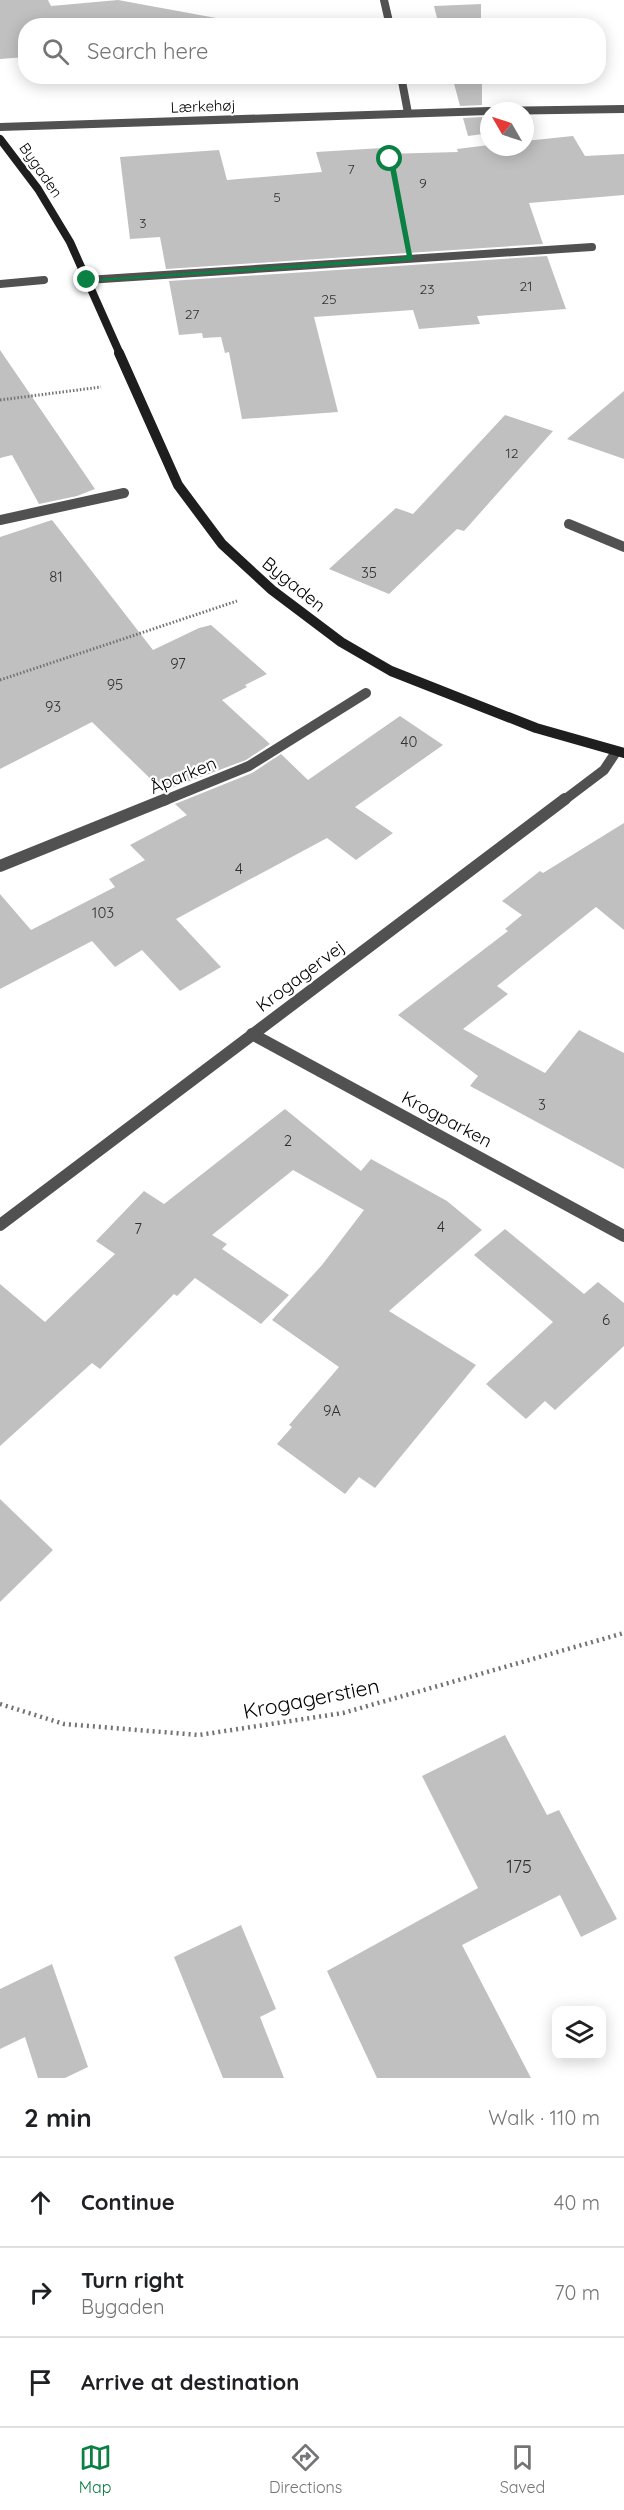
<!DOCTYPE html>
<html lang="en">
<head>
<meta charset="utf-8">
<style>
	:root { --surface:#fff; --page:#f2f2f2; --text:#202124; --muted:#757577; --line:#e0e0e0; --accent:#0b8043 }
	body { margin:0; font-family:Quicksand,sans-serif; background:var(--page); color:var(--text) }
	.controls { position:absolute; right:18px; bottom:18px; display:grid; overflow:hidden; border-radius:12px; box-shadow:0 3px 15px #0003 }
	.controls button { width:54px; height:54px; display:grid; place-items:center; padding:0; border:0; border-bottom:2px solid var(--line); background:var(--surface); color:var(--text); font:30px sans-serif }
	.compass { position:absolute; left:480px; top:102px; width:54px; height:54px; border-radius:50%; background:var(--surface); box-shadow:0 3px 15px #0003; rotate:309deg }
	.stop { position:absolute; width:18px; height:18px; margin:-14px; border:4px solid #0b8043; border-radius:50%; background:#fff }
	.stop.end { background:#0b8043; border-color:#fff; box-shadow:0 2px 6px #0008 }
	.list { margin:0; padding:0; list-style:none }
	h2 { display:flex; justify-content:space-between; align-items:center; height:78px; margin:0; padding:0 24px; font-size:26px }
	h2 small { font-size:20px; font-weight:400; color:var(--muted) }
	.list li { display:grid; grid-template-columns:39px 1fr auto; gap:18px; align-items:center; box-sizing:border-box; height:90px; padding:0 24px; border-top:2px solid var(--line) }
	.list b { display:block; font-size:22px; white-space:nowrap }
	.list p { margin:0; font-size:20px; white-space:nowrap; color:var(--muted) }
	.list em { font-size:20px; font-style:normal; color:var(--muted) }
	.icon { flex:none; width:33px; height:33px; fill:none; stroke:currentColor; stroke-width:2; stroke-linecap:round; stroke-linejoin:round }
	.map { position:relative; flex:none; width:624px; height:2078px; overflow:hidden }
	.search { position:absolute; background:var(--surface); box-shadow:0 3px 15px #0003; left:18px; right:18px; top:18px; height:66px; display:flex; align-items:center; gap:15px; box-sizing:border-box; padding:0 21px; border-radius:24px; color:var(--muted); font-size:22px }
	.sheet { height:348px; background:var(--surface) }
	nav { display:flex; justify-content:space-around; align-items:center; box-sizing:border-box; height:84px; border-top:2px solid var(--line); background:var(--surface); font-size:16px; color:var(--muted) }
	nav a { display:grid; justify-items:center; gap:3px }
	nav .on { color:var(--accent) }
	.map>svg:first-child { display:block }
</style>
</head>
<body>
<div class="map">
<svg width="624" height="2078" viewBox="0 0 624 2078">
	<rect width="100%" height="100%" fill="#fff"/>
	<!-- building -->
	<g fill="#c0c0c0">
		<polygon points="0,0 48,0 51,6 118,0 216,18 216,24 26,26 26,57 0,59"/>
		<polygon points="481,4 481,26 439,26 434,6"/>
		<polygon points="452,76 482,76 482,105 460,106"/>
		<polygon points="482,117 483,134 468,136 463,118"/>
		<polygon points="573,136 585,156 624,154 624,195 529,203 543,244 166,269 160,237 130,239 120,157 219,150 227,180 322,172 316,152 382,148 384,154 458,152 457,149 489,145 525,147 525,141"/>
		<polygon points="547,256 566,309 477,316 480,324 419,329 413,310 314,317 338,412 242,419 229,352 225,353 221,337 203,338 202,333 179,335 169,281"/>
		<polygon points="0,350 95,489 77,496 39,504 12,455 0,458"/>
		<polygon points="624,391 624,459 567,439"/>
		<polygon points="505,415 553,431 464,531 457,529 389,594 329,569 396,508 413,514"/>
		<polygon points="52,520 153,650 199,628 211,625 267,674 245,685 247,687 222,700 270,744 246,760 163,791 92,722 0,769 0,537"/>
		<polygon points="400,716 443,745 355,807 393,833 356,860 327,838 176,919 221,967 180,991 142,950 115,967 92,941 0,989 0,894 31,930 115,887 109,879 145,860 130,845 187,815 175,804 252,773 281,754 308,780"/>
		<polygon points="624,823 624,930 596,907 497,986 508,994 463,1029 545,1073 579,1030 624,1053 624,1169 470,1086 478,1076 398,1015 508,931 505,929 522,915 502,901 540,871 543,873"/>
		<polygon points="285,1109 361,1171 371,1159 447,1201 482,1230 389,1311 476,1365 375,1488 359,1477 345,1494 277,1444 292,1427 289,1425 339,1367 272,1320 322,1265 364,1210 293,1170 212,1235 227,1244 222,1249 289,1295 261,1324 195,1278 177,1296 174,1294 100,1369 92,1363 0,1446 0,1284 45,1322 115,1254 96,1241 144,1191 164,1204"/>
		<polygon points="505,1229 584,1294 598,1282 624,1303 624,1346 555,1410 545,1401 526,1419 486,1384 553,1322 474,1255"/>
		<polygon points="0,1499 53,1550 0,1602"/>
		<polygon points="505,1735 547,1815 559,1810 617,1919 581,1937 560,1895 462,1945 531,2078 377,2078 327,1971 478,1888 422,1776"/>
		<polygon points="241,1925 276,2009 260,2017 284,2078 223,2078 174,1957"/>
		<polygon points="52,1964 88,2067 65,2078 38,2078 25,2037 0,2049 0,1989"/>
	</g>
	<g fill="none" stroke-linecap="round" stroke-linejoin="round">
		<!-- path-far2 -->
		<polyline stroke="#737373" stroke-width="2" stroke-dasharray="1 2" stroke-linecap="butt" points="390,159 405,229"/>
		<!-- path-far1 -->
		<g stroke="#737373" stroke-width="3" stroke-dasharray="1.5 2" stroke-linecap="butt">
			<polyline points="0,400 101,387"/>
			<polyline points="0,680 237,601"/>
		</g>
		<!-- path -->
		<polyline stroke="#737373" stroke-width="4.5" stroke-dasharray="2 4" stroke-linecap="butt" points="0,1704 64,1724 199,1735 343,1713 624,1633"/>
		<!-- street-far2 -->
		<g stroke="#515151" stroke-width="8">
			<polyline points="384,0 390,26"/>
			<polyline points="401,76 408,113"/>
			<polyline points="500,111 624,109"/>
			<polyline points="0,127 489,111"/>
			<polyline points="87,280 592,247"/>
			<polyline points="0,284 44,280"/>
		</g>
		<!-- street-far1 -->
		<g stroke="#515151" stroke-width="10">
			<polyline points="0,520 124,493"/>
			<polyline points="569,524 624,547"/>
			<polyline points="163,801 249,766 366,693"/>
			<polyline points="563,801 604,770 616,752"/>
		</g>
		<!-- street -->
		<g stroke="#515151" stroke-width="12">
			<polyline points="0,866 166,799"/>
			<polyline points="252,1034 624,1236"/>
			<polyline points="0,1225 565,799"/>
		</g>
		<!-- secondary-far1 -->
		<polyline stroke="#1e1e1e" stroke-width="8" points="0,139 38,189 70,242 120,354"/>
		<!-- secondary -->
		<polyline stroke="#1e1e1e" stroke-width="10" points="119,353 178,485 222,544 272,590 341,642 391,671 536,728 624,753"/>
	</g>
	<!-- route -->
	<polygon fill="#0b8043" points="388,158 394,159 413,260 87,282 84,280 407,257"/>
	<g text-anchor="middle" dominant-baseline="central" stroke-width="4.5" stroke-linejoin="round" paint-order="stroke">
		<!-- far-number labels -->
		<g font-size="14" fill="#303030">
			<text x="351" y="169">7</text>
			<text x="423" y="183">9</text>
			<text x="277" y="197">5</text>
			<text x="143" y="223">3</text>
			<text x="526" y="286">21</text>
			<text x="427" y="289">23</text>
			<text x="329" y="299">25</text>
			<text x="192" y="314">27</text>
			<text x="512" y="453">12</text>
		</g>
		<!-- far-street labels -->
		<g font-size="15" fill="#000" stroke="#fff">
			<text transform="translate(203 106) rotate(-2)">Lærkehøj</text>
			<text transform="translate(41 170) rotate(55)">Bygaden</text>
		</g>
		<!-- number labels -->
		<g font-size="15" fill="#303030">
			<text x="369" y="572">35</text>
			<text x="56" y="576">81</text>
			<text x="178" y="663">97</text>
			<text x="115" y="684">95</text>
			<text x="53" y="706">93</text>
			<text x="409" y="741">40</text>
			<text x="239" y="868">4</text>
			<text x="103" y="912">103</text>
			<text x="542" y="1104">3</text>
			<text x="288" y="1140">2</text>
			<text x="441" y="1226">4</text>
			<text x="138" y="1228">7</text>
			<text x="606" y="1319">6</text>
			<text x="332" y="1410">9A</text>
		</g>
		<!-- street labels -->
		<g font-size="18" fill="#000" stroke="#fff">
			<text transform="translate(294 584) rotate(39)">Bygaden</text>
			<text transform="translate(183 775) rotate(-22)">Åparken</text>
			<text transform="translate(300 976) rotate(-37)">Krogagervej</text>
			<text transform="translate(447 1119) rotate(28)">Krogparken</text>
		</g>
		<!-- near-number labels -->
		<g font-size="18" fill="#303030">
			<text x="519" y="1866">175</text>
		</g>
		<!-- near-street labels -->
		<g font-size="21" fill="#000" stroke="#fff">
			<text transform="translate(311 1698) rotate(-11)">Krogagerstien</text>
		</g>
	</g>
</svg>
<div class="controls">
<button><svg class="icon" aria-label="layers" viewBox="0 0 24 24"><path d="M12 4l9 5-9 5-9-5zM3 14l9 5 9-5"/></svg></button>
</div>
<svg class="compass" viewBox="-18 -18 36 36"><path d="M0-13l5 13h-10z" fill="#e53935"/><path d="M0 13l5-13h-10z" fill="#757577"/></svg>
<div class="stop" style="left:390px;top:159px"></div>
<div class="stop end" style="left:87px;top:280px"></div>
<div class="search"><svg class="icon" aria-label="search" viewBox="0 0 24 24"><circle cx="10" cy="10" r="6"/><path d="M15 15l6 6"/></svg>Search here</div>
</div>
<section class="sheet">
<h2>2 min<small>Walk · 110 m</small></h2>
<ul class="list">
<li><svg class="icon" aria-label="ahead" viewBox="0 0 24 24"><path d="M12 20V5M6 11l6-6 6 6"/></svg><div><b>Continue</b></div><em>40 m</em></li>
<li><svg class="icon" aria-label="right" viewBox="0 0 24 24"><path d="M7 20v-9h11M14 6l5 5-5 5"/></svg><div><b>Turn right</b><p>Bygaden</p></div><em>70 m</em></li>
<li><svg class="icon" aria-label="arrive" viewBox="0 0 24 24"><path d="M6 21V4h12l-3 4 3 4H6"/></svg><div><b>Arrive at destination</b></div></li>
</ul>
</section>
<nav>
<a class="on"><svg class="icon" aria-label="map" viewBox="0 0 24 24"><path d="M3 6l6-2 6 2 6-2v14l-6 2-6-2-6 2zM9 4v14M15 6v14"/></svg>Map</a>
<a><svg class="icon" aria-label="directions" viewBox="0 0 24 24"><path d="M12 3l9 9-9 9-9-9zM9 14v-3h6M13 9l2 2-2 2"/></svg>Directions</a>
<a><svg class="icon" aria-label="saved" viewBox="0 0 24 24"><path d="M7 4h10v16l-5-4-5 4z"/></svg>Saved</a>
</nav>
</body>
</html>
